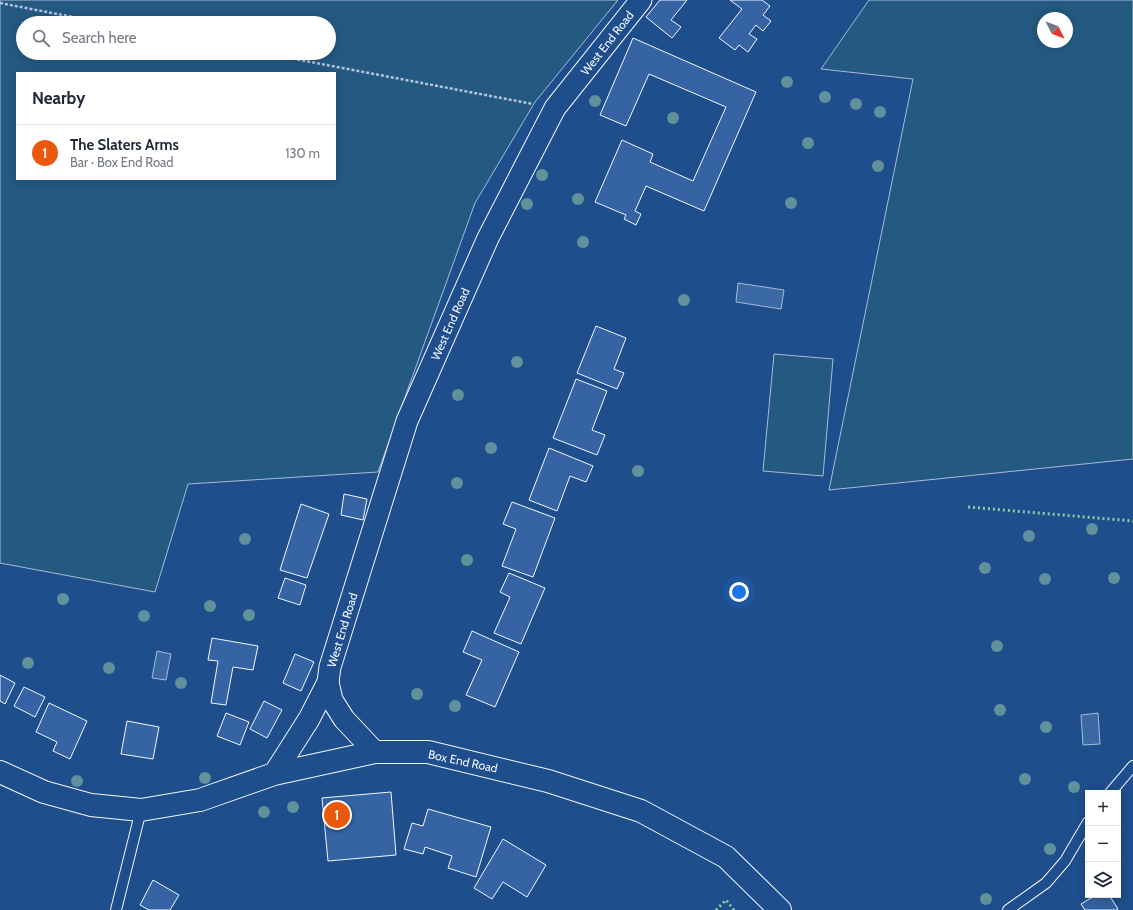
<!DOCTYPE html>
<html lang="en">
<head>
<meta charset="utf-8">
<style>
	:root { --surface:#fff; --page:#f2f2f3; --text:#1f2937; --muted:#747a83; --line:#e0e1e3; --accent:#ea580c }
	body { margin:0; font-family:Cabin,sans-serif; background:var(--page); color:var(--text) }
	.controls { position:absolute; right:12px; bottom:12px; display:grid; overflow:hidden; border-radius:0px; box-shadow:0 2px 10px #0003 }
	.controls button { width:36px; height:36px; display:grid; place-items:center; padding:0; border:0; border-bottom:1px solid var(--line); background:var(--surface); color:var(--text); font:20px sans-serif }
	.compass { position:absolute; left:1037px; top:12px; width:36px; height:36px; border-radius:50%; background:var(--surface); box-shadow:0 2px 10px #0003; rotate:132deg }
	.you { position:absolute; left:739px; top:592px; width:14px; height:14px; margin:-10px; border:3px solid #fff; border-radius:50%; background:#1a73e8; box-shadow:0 0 0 6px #1a73e833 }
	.badge { display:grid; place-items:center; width:26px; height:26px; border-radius:50%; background:var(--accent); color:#fff; font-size:13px; font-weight:700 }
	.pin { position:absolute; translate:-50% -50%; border:2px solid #fff; box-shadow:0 1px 4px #0006 }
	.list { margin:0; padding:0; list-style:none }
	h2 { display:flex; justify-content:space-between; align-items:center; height:52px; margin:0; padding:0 16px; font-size:17px }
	h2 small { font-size:13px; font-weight:400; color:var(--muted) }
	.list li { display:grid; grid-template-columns:26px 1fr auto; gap:12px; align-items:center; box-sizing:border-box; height:56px; padding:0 16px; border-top:1px solid var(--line) }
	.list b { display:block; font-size:15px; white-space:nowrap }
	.list p { margin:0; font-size:13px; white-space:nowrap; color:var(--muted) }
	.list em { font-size:13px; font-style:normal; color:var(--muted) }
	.icon { flex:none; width:22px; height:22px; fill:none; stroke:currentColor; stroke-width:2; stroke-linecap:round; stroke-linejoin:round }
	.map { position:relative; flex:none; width:1133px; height:910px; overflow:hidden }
	.search { position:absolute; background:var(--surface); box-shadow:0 2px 10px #0003; left:16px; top:16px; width:320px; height:44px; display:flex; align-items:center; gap:10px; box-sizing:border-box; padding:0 14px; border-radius:22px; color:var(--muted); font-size:15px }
	.panel { position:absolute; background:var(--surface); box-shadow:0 2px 10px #0003; left:16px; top:72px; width:320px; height:108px; border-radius:0px }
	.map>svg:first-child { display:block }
</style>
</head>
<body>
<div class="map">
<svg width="1133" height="910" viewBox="0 0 1133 910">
	<rect width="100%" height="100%" fill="#1f4e8c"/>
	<!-- green -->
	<g fill="#245a82" stroke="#a8bbd7" fill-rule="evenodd">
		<path d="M 0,0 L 618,0 L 535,102 L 475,203 L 378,472 L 188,484 L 155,592 L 0,563 ZM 23,23 L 329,23 L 329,53 L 23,53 ZM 17,73 L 335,73 L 335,179 L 17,179 Z"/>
		<path d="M 869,0 L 1133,0 L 1133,459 L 829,490 L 913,79 L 821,69 ZM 1043,18 L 1067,18 L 1067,42 L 1043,42 Z"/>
		<polygon points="774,354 833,359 823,476 763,471"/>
	</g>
	<!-- water -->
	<g fill="#3b69a3" stroke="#a8bbd7">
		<polygon points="738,283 784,290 781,309 736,302"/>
		<polygon points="157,651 171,654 166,680 152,678"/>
		<polygon points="1098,713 1100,744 1083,745 1081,715"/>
	</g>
	<!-- building -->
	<g fill="#3563a3" stroke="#f2f6ff">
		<polygon points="660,0 687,0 671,20 681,27 672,38 646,17"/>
		<polygon points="730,0 762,0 770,6 763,15 771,21 763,31 756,25 749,34 757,39 748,52 739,45 735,50 719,38 742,9"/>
		<polygon points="633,38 756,92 704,211 646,186 635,211 641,214 636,225 624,219 626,215 595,202 622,140 653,154 650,162 693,181 726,107 649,74 626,126 600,115"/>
		<polygon points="596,326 626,338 614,369 624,373 617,389 577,373"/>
		<polygon points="576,379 607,391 592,430 605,435 597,455 553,438"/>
		<polygon points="549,448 593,466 586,482 570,476 557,511 529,500"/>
		<polygon points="344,494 367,499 363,520 341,515"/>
		<polygon points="512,502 555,518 533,577 502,566 516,529 503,524"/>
		<polygon points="301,504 329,514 307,578 280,570"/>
		<polygon points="509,573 545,588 521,644 494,633 510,597 500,592"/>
		<polygon points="285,578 306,585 300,605 278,598"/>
		<polygon points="472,631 519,652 495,707 466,695 482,660 463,652"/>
		<polygon points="212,638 258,646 253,670 233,667 226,705 211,703 218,661 208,660"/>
		<polygon points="295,654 314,662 301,691 283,683"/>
		<polygon points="0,675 15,683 5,704 0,701"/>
		<polygon points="24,687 45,697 35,717 14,706"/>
		<polygon points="264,701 282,710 267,738 250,729"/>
		<polygon points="49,703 87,721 70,759 53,751 57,742 36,732"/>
		<polygon points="226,713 249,722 240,745 217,736"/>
		<polygon points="127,721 159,727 153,759 121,754"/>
		<polygon points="391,792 396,855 328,861 322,798"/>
		<polygon points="428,809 491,827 476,877 448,868 452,856 425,847 423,854 404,849 412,823 423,826"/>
		<polygon points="503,839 546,865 527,897 503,882 492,899 474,888"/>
		<polygon points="153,880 179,895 170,910 149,910 140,905"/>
		<polygon points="1096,895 1109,895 1118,909 1116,910 1085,910 1081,904"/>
	</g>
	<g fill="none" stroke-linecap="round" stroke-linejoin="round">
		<defs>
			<g id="service">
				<polyline points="1110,793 1133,766"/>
				<polyline points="116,910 141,810"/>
				<polyline points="1008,910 1046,883 1065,861 1088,822"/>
			</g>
			<g id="minor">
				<polyline points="328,682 332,700 344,719 375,752"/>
				<polyline points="274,774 309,719 328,682 330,667 407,421 488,238 555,108 641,0"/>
			</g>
			<polyline id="tertiary" points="0,772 44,792 91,805 141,810 200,800 274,774 375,752 428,752 548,781 641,811 726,857 780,910"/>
		</defs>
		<!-- service casing -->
		<use href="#service" stroke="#f2f6ff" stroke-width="12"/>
		<!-- minor casing -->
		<use href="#minor" stroke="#f2f6ff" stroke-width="23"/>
		<!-- tertiary casing -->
		<use href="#tertiary" stroke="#f2f6ff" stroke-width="24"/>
		<!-- path -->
		<g stroke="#b3c4dc" stroke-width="2.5" stroke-dasharray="3 2" stroke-linecap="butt">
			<polyline points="0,3 104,23"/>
			<polyline points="263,53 533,104"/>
		</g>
		<!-- service -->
		<use href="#service" stroke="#1f4e8c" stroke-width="10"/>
		<!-- minor -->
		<use href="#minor" stroke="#1f4e8c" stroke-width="21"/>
		<!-- tertiary -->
		<use href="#tertiary" stroke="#1f4e8c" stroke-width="22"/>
		<!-- hedge -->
		<g stroke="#97c8a6" stroke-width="3" stroke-dasharray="2 3" stroke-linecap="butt">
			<polyline points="968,507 1133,521"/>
			<polyline points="716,910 726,900 734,910"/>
		</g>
	</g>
	<!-- trees -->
	<g fill="#61919a">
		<circle cx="787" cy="82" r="6"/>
		<circle cx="825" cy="97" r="6"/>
		<circle cx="595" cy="101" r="6"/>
		<circle cx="856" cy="104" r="6"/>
		<circle cx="880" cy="112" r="6"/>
		<circle cx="673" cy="118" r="6"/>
		<circle cx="808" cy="143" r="6"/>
		<circle cx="878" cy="166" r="6"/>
		<circle cx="542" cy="175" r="6"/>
		<circle cx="578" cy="199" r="6"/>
		<circle cx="791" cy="203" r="6"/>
		<circle cx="527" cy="204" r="6"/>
		<circle cx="583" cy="242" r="6"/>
		<circle cx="684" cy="300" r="6"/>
		<circle cx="517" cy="362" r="6"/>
		<circle cx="458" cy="395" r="6"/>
		<circle cx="491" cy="448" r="6"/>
		<circle cx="638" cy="471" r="6"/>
		<circle cx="457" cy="483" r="6"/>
		<circle cx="1092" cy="529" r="6"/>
		<circle cx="1029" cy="536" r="6"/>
		<circle cx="245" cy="539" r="6"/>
		<circle cx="467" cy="560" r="6"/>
		<circle cx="985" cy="568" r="6"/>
		<circle cx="1114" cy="578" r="6"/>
		<circle cx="1045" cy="579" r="6"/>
		<circle cx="63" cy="599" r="6"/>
		<circle cx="210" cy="606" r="6"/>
		<circle cx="249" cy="615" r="6"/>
		<circle cx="144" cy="616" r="6"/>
		<circle cx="997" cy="646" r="6"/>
		<circle cx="28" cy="663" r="6"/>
		<circle cx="109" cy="668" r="6"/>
		<circle cx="181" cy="683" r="6"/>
		<circle cx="417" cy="694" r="6"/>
		<circle cx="455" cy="706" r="6"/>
		<circle cx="1000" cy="710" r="6"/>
		<circle cx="1046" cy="727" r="6"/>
		<circle cx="205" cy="778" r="6"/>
		<circle cx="1025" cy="779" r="6"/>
		<circle cx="77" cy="781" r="6"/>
		<circle cx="1074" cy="787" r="6"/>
		<circle cx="293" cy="807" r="6"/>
		<circle cx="264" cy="812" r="6"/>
		<circle cx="1050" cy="849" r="6"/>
		<circle cx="986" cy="899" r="6"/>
	</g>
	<g text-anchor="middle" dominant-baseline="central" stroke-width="3" stroke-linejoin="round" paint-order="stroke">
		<!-- street labels -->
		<g font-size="12" fill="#f2f6ff" stroke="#1f4e8c">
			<text transform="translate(607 43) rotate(-52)">West End Road</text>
			<text transform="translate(450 324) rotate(-66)">West End Road</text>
			<text transform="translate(342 630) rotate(-73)">West End Road</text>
			<text transform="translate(463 761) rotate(12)">Box End Road</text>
		</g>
	</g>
</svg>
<div class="controls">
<button>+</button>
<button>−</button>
<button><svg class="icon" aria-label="layers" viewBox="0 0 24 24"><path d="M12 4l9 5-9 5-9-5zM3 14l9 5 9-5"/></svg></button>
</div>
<svg class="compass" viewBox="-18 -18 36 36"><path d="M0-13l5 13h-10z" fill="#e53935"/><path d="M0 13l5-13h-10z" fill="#747a83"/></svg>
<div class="you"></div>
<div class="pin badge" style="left:337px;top:815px">1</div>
<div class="search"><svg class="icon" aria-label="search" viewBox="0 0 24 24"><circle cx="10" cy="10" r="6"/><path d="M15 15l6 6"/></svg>Search here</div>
<section class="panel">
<h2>Nearby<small></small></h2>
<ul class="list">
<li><span class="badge">1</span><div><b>The Slaters Arms</b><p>Bar · Box End Road</p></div><em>130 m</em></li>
</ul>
</section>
</div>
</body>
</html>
